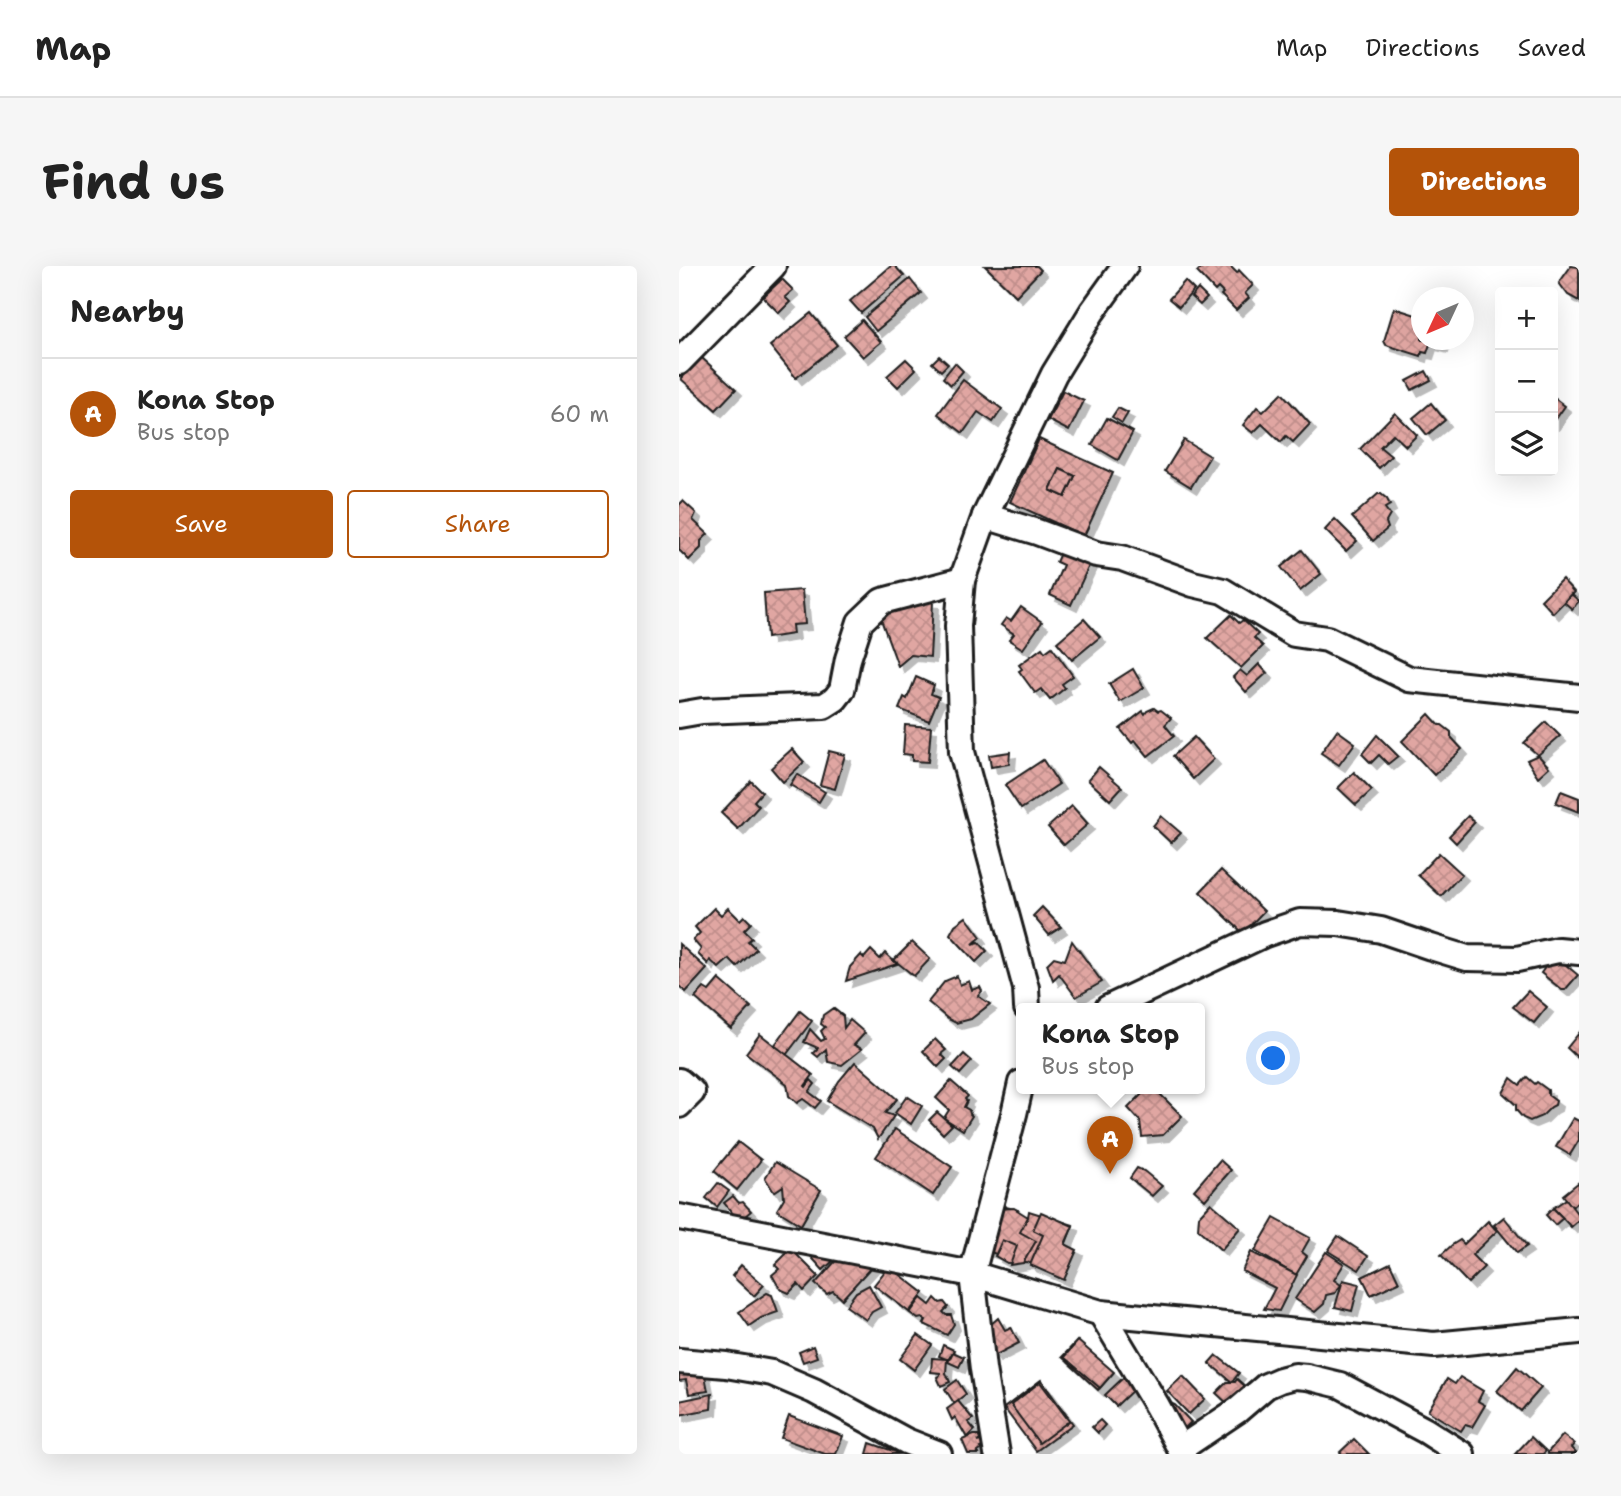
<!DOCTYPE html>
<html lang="en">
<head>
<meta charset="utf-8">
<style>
	:root { --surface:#fff; --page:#f6f6f6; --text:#222; --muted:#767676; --line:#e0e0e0; --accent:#b45309 }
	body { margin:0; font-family:"Shantell Sans",sans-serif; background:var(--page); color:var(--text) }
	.controls { position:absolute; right:21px; top:21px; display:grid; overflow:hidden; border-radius:7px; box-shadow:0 7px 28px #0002 }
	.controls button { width:63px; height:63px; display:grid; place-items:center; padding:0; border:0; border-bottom:2px solid var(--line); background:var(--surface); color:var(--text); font:35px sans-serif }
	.compass { position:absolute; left:732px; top:21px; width:63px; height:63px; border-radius:50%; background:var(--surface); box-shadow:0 7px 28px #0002; rotate:226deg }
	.you { position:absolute; left:595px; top:793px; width:24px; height:24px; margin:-18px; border:5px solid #fff; border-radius:50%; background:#1a73e8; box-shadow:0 0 0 10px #1a73e833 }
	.badge { display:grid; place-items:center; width:46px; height:46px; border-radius:50%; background:var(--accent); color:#fff; font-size:23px; font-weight:700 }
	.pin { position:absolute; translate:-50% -58px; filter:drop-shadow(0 2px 4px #0008) }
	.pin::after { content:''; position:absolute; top:37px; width:24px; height:21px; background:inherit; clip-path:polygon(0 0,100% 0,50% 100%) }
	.popup { position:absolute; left:337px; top:737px; width:189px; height:91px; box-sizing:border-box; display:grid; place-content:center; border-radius:7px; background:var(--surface); filter:drop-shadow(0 2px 5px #0005); font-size:23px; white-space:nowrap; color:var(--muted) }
	.popup b { font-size:26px; color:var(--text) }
	.popup::after { content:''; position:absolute; left:50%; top:100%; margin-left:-14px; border:14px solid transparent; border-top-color:var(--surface) }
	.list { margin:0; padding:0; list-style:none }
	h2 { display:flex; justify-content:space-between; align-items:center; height:91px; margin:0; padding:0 28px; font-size:30px }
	h2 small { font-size:23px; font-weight:400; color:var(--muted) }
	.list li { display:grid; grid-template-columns:46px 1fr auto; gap:21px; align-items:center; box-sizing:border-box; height:112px; padding:0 28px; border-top:2px solid var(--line) }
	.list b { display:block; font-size:26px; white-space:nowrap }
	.list p { margin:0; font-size:23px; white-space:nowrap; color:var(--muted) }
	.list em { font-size:23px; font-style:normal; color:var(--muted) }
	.actions { display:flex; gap:14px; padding:21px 28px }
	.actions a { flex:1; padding:16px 0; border:2px solid var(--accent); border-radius:7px; text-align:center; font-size:24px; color:var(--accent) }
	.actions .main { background:var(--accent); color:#fff }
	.icon { flex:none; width:38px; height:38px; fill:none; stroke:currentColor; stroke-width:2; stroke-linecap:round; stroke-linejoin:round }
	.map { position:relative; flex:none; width:900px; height:1188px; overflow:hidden; border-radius:7px }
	header { display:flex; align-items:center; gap:42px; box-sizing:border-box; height:98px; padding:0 35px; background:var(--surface); border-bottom:2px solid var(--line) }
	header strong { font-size:33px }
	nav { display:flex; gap:38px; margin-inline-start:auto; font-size:24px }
	.intro { display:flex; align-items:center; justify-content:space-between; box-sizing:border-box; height:168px; padding:0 42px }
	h1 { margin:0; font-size:49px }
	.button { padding:18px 32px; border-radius:7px; background:var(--accent); color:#fff; font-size:24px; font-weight:700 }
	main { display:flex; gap:42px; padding:0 42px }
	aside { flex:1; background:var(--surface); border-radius:7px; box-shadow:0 7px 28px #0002 }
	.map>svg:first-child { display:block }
</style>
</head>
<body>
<header>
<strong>Map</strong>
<nav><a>Map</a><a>Directions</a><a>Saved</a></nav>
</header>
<div class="intro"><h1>Find us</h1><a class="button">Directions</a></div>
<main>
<aside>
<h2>Nearby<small></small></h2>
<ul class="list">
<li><span class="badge">A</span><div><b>Kona Stop</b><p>Bus stop</p></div><em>60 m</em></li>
</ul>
<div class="actions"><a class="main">Save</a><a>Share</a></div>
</aside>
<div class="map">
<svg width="900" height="1188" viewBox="0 0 900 1188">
	<defs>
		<pattern id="building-cross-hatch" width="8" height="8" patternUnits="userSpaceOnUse" patternTransform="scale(1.75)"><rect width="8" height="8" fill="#e0a6a2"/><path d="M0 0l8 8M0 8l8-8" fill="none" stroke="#c08e8b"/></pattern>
		<filter id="shadow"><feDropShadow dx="6" dy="6" stdDeviation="0" flood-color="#0004"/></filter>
	</defs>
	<rect width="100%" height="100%" fill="#fff"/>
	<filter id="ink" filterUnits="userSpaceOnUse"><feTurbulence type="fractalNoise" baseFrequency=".0143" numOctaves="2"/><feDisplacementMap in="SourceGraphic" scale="14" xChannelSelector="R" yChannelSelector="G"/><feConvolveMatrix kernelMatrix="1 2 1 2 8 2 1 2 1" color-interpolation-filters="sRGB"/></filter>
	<g filter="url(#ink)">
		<!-- building -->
		<g fill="url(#building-cross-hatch)" stroke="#1c1c1c" stroke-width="2" fill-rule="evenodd" filter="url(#shadow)">
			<polygon points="212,0 216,0 225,10 182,47 171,35"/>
			<polygon points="306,0 358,0 362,4 337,30"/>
			<polygon points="524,0 551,0 558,7 560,4 574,19 566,27 570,32 557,44 542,29 544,27 539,22 536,25 518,6"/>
			<polygon points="892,0 900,1 900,35 889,29 880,17"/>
			<polygon points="103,13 114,24 106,31 111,36 100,47 84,31"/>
			<polygon points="231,13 242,27 197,65 186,51"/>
			<polygon points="506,15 515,24 500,41 490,33"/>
			<polygon points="519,23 528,32 521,39 512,31"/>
			<polygon points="715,42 743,51 743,74 765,74 763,81 751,78 748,87 743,86 742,90 707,79 705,75"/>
			<polygon points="132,47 158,79 117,112 91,80"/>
			<polygon points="183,54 202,76 184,91 165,70"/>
			<polygon points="260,90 269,98 262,105 253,97"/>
			<polygon points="22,91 57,123 37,144 2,113"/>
			<polygon points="227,93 237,103 219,121 208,110"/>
			<polygon points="276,97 284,105 272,119 264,112"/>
			<polygon points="747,105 752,114 733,124 728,115"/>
			<polygon points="284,114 323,143 314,156 299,146 284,167 259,148"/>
			<polygon points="384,125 405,135 390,165 369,154"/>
			<polygon points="603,127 631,158 614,176 607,170 602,176 583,158 574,167 564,159 578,141 584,146"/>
			<polygon points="874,131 886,140 874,157"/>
			<polygon points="752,137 766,154 748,169 734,152"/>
			<polygon points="439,142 449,147 443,157 433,151"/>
			<polygon points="716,147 738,169 727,180 714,168 701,181 712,190 700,202 681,183"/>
			<polygon points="428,152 454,166 439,194 413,179"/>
			<path d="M 360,173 L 434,207 L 405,270 L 331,236 ZM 381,203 L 396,210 L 386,231 L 371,224 Z"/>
			<polygon points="505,174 531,190 512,221 486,205"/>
			<polygon points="381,203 396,210 386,231 371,224"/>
			<polygon points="699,228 702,228 708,233 711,239 706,242 711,249 707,256 709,262 694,275 673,251"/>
			<polygon points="4,235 17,247 14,254 29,268 22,275 22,282 10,294 0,284 0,239"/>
			<polygon points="656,253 678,275 667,285 646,264"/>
			<polygon points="384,280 413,293 392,339 371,329 384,299 377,296"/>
			<polygon points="623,284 642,308 621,325 602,301"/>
			<polygon points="883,313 895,326 874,347 862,334"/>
			<polygon points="123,324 126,358 113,359 114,368 88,372 85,327"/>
			<polygon points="892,328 900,335 893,343 885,336"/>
			<polygon points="237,335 254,336 251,391 232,389 219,400 200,348"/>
			<polygon points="342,341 363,356 344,383 330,374 335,368 322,359 327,352 332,355"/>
			<polygon points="552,349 560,357 564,354 579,368 575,372 584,380 562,402 528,372"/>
			<polygon points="405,353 421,371 393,394 378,376"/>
			<polygon points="373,381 394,410 383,418 386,422 371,434 362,423 356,427 340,405 343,403 340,399 363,382 366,386"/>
			<polygon points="580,398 588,407 567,426 554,411 561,404 568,410"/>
			<polygon points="454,403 465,422 441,436 430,418"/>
			<polygon points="237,411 255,419 252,428 260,431 250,455 220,443 225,431 228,433"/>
			<polygon points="475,442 479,445 482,444 492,452 486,459 495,470 469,490 456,474 453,477 441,463 464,445 466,448 468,445"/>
			<polygon points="750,448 760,459 763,459 772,466 772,471 783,483 755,509 723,475"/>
			<polygon points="867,456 881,470 859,489 845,477"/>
			<polygon points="226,459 252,461 249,496 233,495 233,489 224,488"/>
			<polygon points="658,464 676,477 660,499 642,487"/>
			<polygon points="698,469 719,490 709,498 700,489 692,497 683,488"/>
			<polygon points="515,471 535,493 514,513 494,490"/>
			<polygon points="113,483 125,496 104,516 92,502"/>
			<polygon points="150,485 166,489 156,523 141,519"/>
			<polygon points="331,486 330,498 312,501 310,489"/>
			<polygon points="859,489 870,501 859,511 848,494"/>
			<polygon points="364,494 380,518 342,543 326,519"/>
			<polygon points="420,501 443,521 431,534 409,514"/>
			<polygon points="675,506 693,524 677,539 659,522"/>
			<polygon points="118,508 146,526 140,536 111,519"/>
			<polygon points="72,515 83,526 75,535 80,540 59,563 42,547"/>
			<polygon points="882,525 900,532 900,546 877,537"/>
			<polygon points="393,540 409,558 385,579 369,561"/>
			<polygon points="482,550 502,567 492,577 474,560"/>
			<polygon points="789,550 796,556 777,577 770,570"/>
			<polygon points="760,587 783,608 762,630 739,609"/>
			<polygon points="542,604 585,645 564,667 521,626"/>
			<polygon points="363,641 382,661 370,669 354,650"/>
			<polygon points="35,642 42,649 49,642 61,654 65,650 72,657 65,664 73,672 69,675 77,683 58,701 50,693 40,702 31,694 29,698 19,688 22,683 14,674 21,667 16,661"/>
			<polygon points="287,651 302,671 294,678 300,676 308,685 297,696 271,668 276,659"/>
			<polygon points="393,675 423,716 397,731 380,708 374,714 368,698 375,691 386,694"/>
			<polygon points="233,676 251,693 235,710 215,694"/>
			<polygon points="0,678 28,703 7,726 0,720"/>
			<polygon points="192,684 201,693 206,687 218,698 167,715 171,701 182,689 185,692"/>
			<polygon points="875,689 899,709 886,724 883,724 862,707"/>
			<polygon points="278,710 281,719 290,715 293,724 301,721 303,725 299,730 311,738 292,753 277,757 269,753 249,736 266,715"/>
			<polygon points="40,713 72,741 52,763 16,732 25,722 30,725"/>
			<polygon points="849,725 868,741 855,757 834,741"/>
			<polygon points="154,742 164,750 165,762 171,754 186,767 175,779 183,783 163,799 149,796 147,783 139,791 134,787 139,782 125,776 131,763 142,775 146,773 142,765 146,761 142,758 144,749"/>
			<polygon points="121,745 133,755 104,793 92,784"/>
			<polygon points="900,767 900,790 899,792 888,782"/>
			<polygon points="81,768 134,809 126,820 127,821 132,814 136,818 130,826 142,835 136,842 124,833 118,837 110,830 108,818 67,787"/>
			<polygon points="256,773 267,784 262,788 267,793 259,801 244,785"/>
			<polygon points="285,788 293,795 281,808 273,801"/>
			<polygon points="176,796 218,833 206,847 215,850 199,873 194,863 148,835 160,815"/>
			<polygon points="848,811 856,818 858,816 869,824 869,829 877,835 876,839 872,841 863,850 851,855 844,852 837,844 837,839 824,827 832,812 841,819"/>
			<polygon points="272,815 289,830 286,833 288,835 285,841 290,844 291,848 293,850 284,864 265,852 270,844 257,832"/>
			<polygon points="469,822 475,822 503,850 484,869 463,871 461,855 449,842"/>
			<polygon points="228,830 243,840 232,858 216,847"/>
			<polygon points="258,846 273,859 264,868 250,854"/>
			<polygon points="894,852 900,855 900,874 891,889 877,881"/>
			<polygon points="216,863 273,901 254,929 197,891"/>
			<polygon points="59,876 82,894 58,924 35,905"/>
			<polygon points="541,894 552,904 526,934 515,924"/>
			<polygon points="96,896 142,924 122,959 98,944 105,932 104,920 95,926 86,912"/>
			<polygon points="458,902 465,905 483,920 473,930 451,912"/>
			<polygon points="900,916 900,934 893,941 884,929"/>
			<polygon points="39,917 50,925 38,941 27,932"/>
			<polygon points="54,930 60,937 64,936 72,945 60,955 45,937"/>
			<polygon points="887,933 900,950 900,954 892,961 874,942"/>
			<polygon points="532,937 561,962 542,984 519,963 520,950"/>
			<polygon points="319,939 339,944 339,949 349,951 350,945 394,959 386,980 397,986 388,999 383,1013 348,996 328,997 316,990 322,978 318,975 308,972"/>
			<polygon points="335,942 349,951 341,966 357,975 344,997 331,999 338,980 323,974 317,988 302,983 317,943"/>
			<polygon points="874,942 884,952 876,959 867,949"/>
			<polygon points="362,946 394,960 386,978 398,984 385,1014 351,999 364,969 354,964"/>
			<polygon points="825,951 848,980 838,987 815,959"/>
			<polygon points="595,952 631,972 623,986 628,990 617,1009 576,985"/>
			<polygon points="809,955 818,965 793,989 805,1001 789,1017 762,989 773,979 781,974 785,978"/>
			<polygon points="659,970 689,990 680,1004 649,985"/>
			<polygon points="171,979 194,999 163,1033 154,1025 148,1028 136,1018"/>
			<polygon points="112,983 139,1010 125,1025 119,1018 110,1027 101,1023 93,1009 100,1003 96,999"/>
			<polygon points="126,984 161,989 144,1004"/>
			<polygon points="572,986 618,1009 600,1045 585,1043 596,1022 563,1005"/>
			<polygon points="647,986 665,998 655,1014 662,1019 656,1027 647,1029 645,1038 636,1046 616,1033"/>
			<polygon points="711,997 720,1016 692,1029 683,1011"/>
			<polygon points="62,999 85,1019 75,1030 53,1010"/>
			<polygon points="210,1000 245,1027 230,1046 195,1019"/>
			<polygon points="664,1014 680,1018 673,1045 656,1041"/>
			<polygon points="190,1019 202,1041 193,1046 187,1054 167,1040 177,1026"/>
			<polygon points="88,1027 93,1029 99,1046 82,1052 70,1060 60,1046"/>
			<polygon points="242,1032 251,1039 256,1032 261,1037 265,1036 269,1041 264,1046 267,1049 272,1049 275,1058 268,1069 245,1058 247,1054 243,1052 239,1053 231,1047"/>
			<polygon points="319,1052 326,1064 332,1061 340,1077 315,1090 303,1066"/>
			<polygon points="239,1069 253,1079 235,1104 221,1093"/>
			<polygon points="398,1075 434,1107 419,1124 383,1091"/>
			<polygon points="399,1075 435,1106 421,1122 385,1091"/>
			<polygon points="264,1079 275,1084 269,1094 260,1090"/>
			<polygon points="134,1080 138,1091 124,1096 120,1086"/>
			<polygon points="274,1086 285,1091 280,1101 269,1096"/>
			<polygon points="537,1089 560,1107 553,1116 530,1097"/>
			<polygon points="253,1092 268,1093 267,1107 271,1116 262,1120 258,1111 261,1109 261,1107 252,1106"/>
			<polygon points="23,1095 29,1125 10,1128 7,1114 0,1115 0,1099"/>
			<polygon points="838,1101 862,1122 842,1145 818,1125"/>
			<polygon points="446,1110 457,1121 437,1140 426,1129"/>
			<polygon points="504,1110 526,1133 510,1148 488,1125"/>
			<polygon points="781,1111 804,1125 799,1135 806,1139 793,1161 786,1159 782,1165 749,1145 768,1113 776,1118"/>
			<polygon points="558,1113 567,1121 550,1139 537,1127 548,1116 556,1116"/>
			<polygon points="278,1114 287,1128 275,1137 266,1123"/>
			<polygon points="362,1114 394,1158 357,1185 325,1142"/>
			<polygon points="361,1116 390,1155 360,1177 332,1139"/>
			<polygon points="33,1128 32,1143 0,1149 0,1135"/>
			<polygon points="279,1135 294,1153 289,1156 296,1164 288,1172 276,1151 273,1154 268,1143"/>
			<polygon points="489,1136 496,1139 512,1156 506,1162 512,1168 498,1182 469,1153"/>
			<polygon points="110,1150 164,1170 157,1188 146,1188 102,1172"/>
			<polygon points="421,1154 426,1159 419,1167 413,1161"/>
			<polygon points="295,1169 299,1169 301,1174 298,1176 302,1175 304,1181 301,1182 302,1184 299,1186 300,1188 289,1188 283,1174"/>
			<polygon points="884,1169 895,1178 892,1182 898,1188 869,1188 869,1186"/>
			<polygon points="852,1171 867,1185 864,1188 836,1188"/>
			<polygon points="675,1173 690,1188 663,1188 661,1186"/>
			<polygon points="191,1177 223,1188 188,1188"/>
		</g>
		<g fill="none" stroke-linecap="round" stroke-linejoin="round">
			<defs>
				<g id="street">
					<polyline points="0,96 94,0"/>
					<polyline points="306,250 358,266 417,288 443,292 514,318 544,325 615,368 648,373 730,413 900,431"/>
					<polyline points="0,449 23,445 145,440 156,433 163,424 169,393 181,356 203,335 283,314"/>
					<polyline points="348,742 347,722 283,486 279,360 283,314 306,250 375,108 413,46 446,0"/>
					<polyline points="429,742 586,668 621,656 659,657 702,664 752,681 788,692 838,693 879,684 900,686"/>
					<polyline points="0,815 13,826 0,839"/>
					<polyline points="0,951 293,1008 422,1047 755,1079 900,1065"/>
					<polyline points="422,1047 478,1140 504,1188"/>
					<polyline points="0,1095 47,1099 93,1107 135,1125 227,1175 260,1188"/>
					<polyline points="501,1183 559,1144 587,1120 601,1114 616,1110 628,1111 661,1119 747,1165 783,1188"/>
					<polyline points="318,1188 304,1103 293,1008 335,848 342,817"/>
				</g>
			</defs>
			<!-- street casing -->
			<use href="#street" stroke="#1c1c1c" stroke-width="30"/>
			<!-- street -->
			<use href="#street" stroke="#fff" stroke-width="24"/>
		</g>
	</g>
</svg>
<div class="controls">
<button>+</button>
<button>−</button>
<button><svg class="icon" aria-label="layers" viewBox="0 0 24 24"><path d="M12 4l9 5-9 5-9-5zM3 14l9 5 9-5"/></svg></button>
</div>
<svg class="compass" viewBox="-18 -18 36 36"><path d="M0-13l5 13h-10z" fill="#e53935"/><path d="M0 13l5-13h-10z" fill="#767676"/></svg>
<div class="you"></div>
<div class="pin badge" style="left:431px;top:908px">A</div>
<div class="popup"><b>Kona Stop</b>Bus stop</div>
</div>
</main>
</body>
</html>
